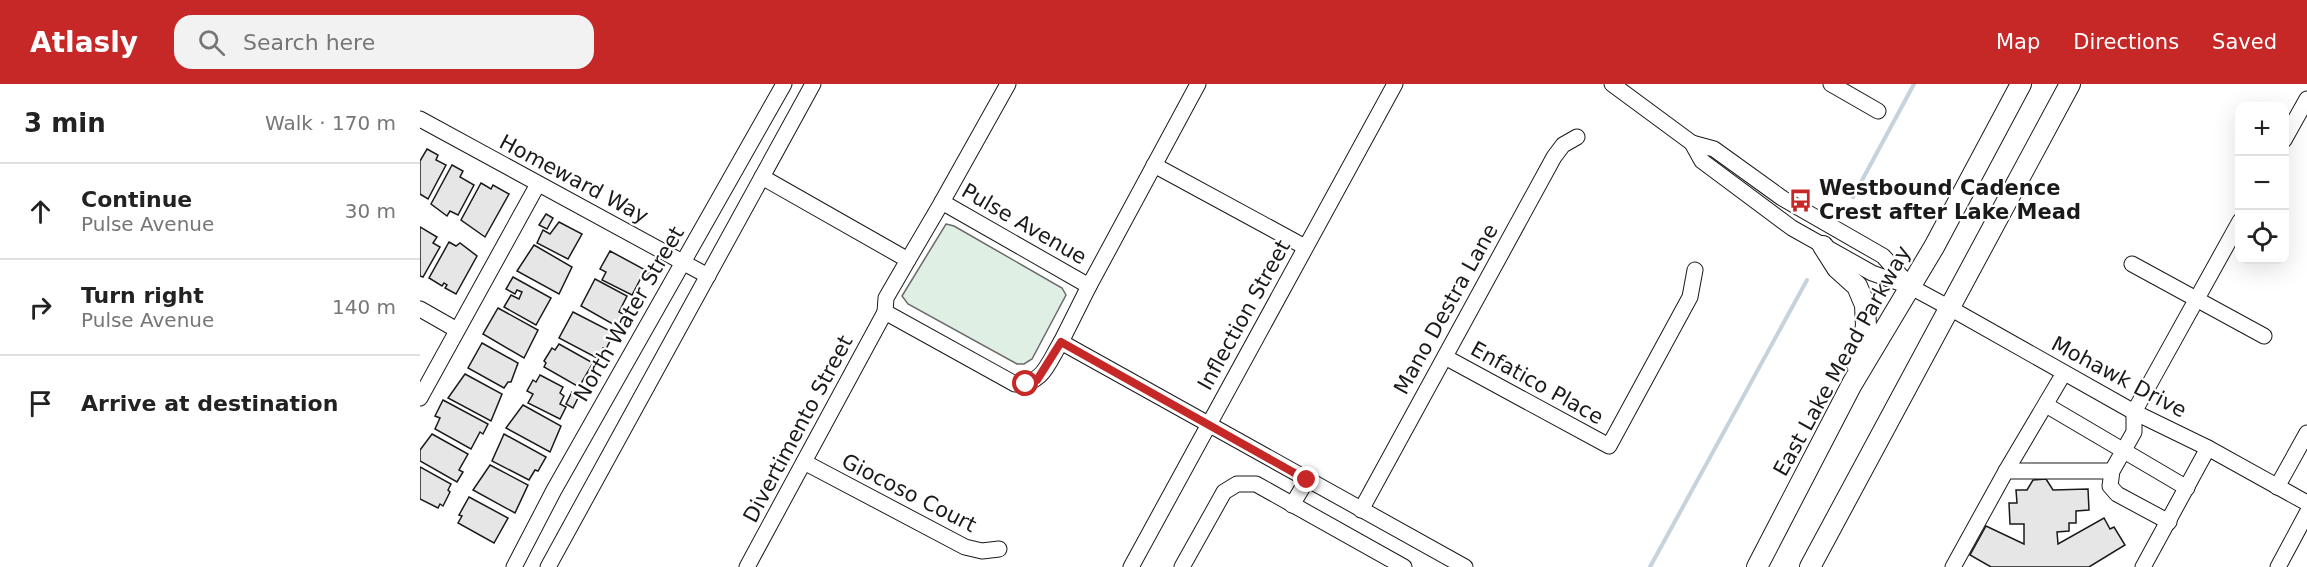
<!DOCTYPE html>
<html lang="en">
<head>
<meta charset="utf-8">
<style>
	:root { --surface:#fff; --page:#f2f2f2; --text:#222; --muted:#767676; --line:#e0e0e0; --accent:#c62828 }
	body { margin:0; font-family:"DejaVu Sans",sans-serif; background:var(--page); color:var(--text) }
	.controls { position:absolute; right:18px; top:18px; display:grid; overflow:hidden; border-radius:12px; box-shadow:0 6px 24px #0002 }
	.controls button { width:54px; height:54px; display:grid; place-items:center; padding:0; border:0; border-bottom:2px solid var(--line); background:var(--surface); color:var(--text); font:30px sans-serif }
	.stop { position:absolute; width:18px; height:18px; margin:-14px; border:4px solid #c62828; border-radius:50%; background:#fff }
	.stop.end { background:#c62828; border-color:#fff; box-shadow:0 2px 6px #0008 }
	.list { margin:0; padding:0; list-style:none }
	h2 { display:flex; justify-content:space-between; align-items:center; height:78px; margin:0; padding:0 24px; font-size:26px }
	h2 small { font-size:20px; font-weight:400; color:var(--muted) }
	.list li { display:grid; grid-template-columns:39px 1fr auto; gap:18px; align-items:center; box-sizing:border-box; height:96px; padding:0 24px; border-top:2px solid var(--line) }
	.list b { display:block; font-size:22px; white-space:nowrap }
	.list p { margin:0; font-size:20px; white-space:nowrap; color:var(--muted) }
	.list em { font-size:20px; font-style:normal; color:var(--muted) }
	.icon { flex:none; width:33px; height:33px; fill:none; stroke:currentColor; stroke-width:2; stroke-linecap:round; stroke-linejoin:round }
	.map { position:relative; flex:none; width:1887px; height:483px; overflow:hidden }
	header { display:flex; align-items:center; gap:36px; box-sizing:border-box; height:84px; padding:0 30px; background:var(--accent); color:#fff }
	header strong { font-size:28px }
	nav { display:flex; gap:33px; margin-inline-start:auto; font-size:21px }
	.search { width:420px; height:54px; background:var(--page); display:flex; align-items:center; gap:15px; box-sizing:border-box; padding:0 21px; border-radius:18px; color:var(--muted); font-size:22px }
	main { display:flex }
	aside { flex:1; background:var(--surface) }
	.map>svg:first-child { display:block }
</style>
</head>
<body>
<header>
<strong>Atlasly</strong>
<div class="search"><svg class="icon" aria-label="search" viewBox="0 0 24 24"><circle cx="10" cy="10" r="6"/><path d="M15 15l6 6"/></svg>Search here</div>
<nav><a>Map</a><a>Directions</a><a>Saved</a></nav>
</header>
<main>
<aside>
<h2>3 min<small>Walk · 170 m</small></h2>
<ul class="list">
<li><svg class="icon" aria-label="ahead" viewBox="0 0 24 24"><path d="M12 20V5M6 11l6-6 6 6"/></svg><div><b>Continue</b><p>Pulse Avenue</p></div><em>30 m</em></li>
<li><svg class="icon" aria-label="right" viewBox="0 0 24 24"><path d="M7 20v-9h11M14 6l5 5-5 5"/></svg><div><b>Turn right</b><p>Pulse Avenue</p></div><em>140 m</em></li>
<li><svg class="icon" aria-label="arrive" viewBox="0 0 24 24"><path d="M6 21V4h12l-3 4 3 4H6"/></svg><div><b>Arrive at destination</b></div></li>
</ul>
</aside>
<div class="map">
<svg width="1887" height="483" viewBox="0 0 1887 483">
	<rect width="100%" height="100%" fill="#fff"/>
	<!-- green -->
	<polygon fill="#e0efe3" stroke="#6a6a6a" stroke-width="1.5" points="526,140 534,142 642,204 646,211 612,275 604,280 597,280 488,220 482,212"/>
	<g fill="none" stroke-linecap="round" stroke-linejoin="round">
		<!-- stream -->
		<g stroke="#c6d2dc" stroke-width="4">
			<polyline points="1433,113 1494,0"/>
			<polyline points="1230,483 1387,196"/>
		</g>
	</g>
	<!-- building -->
	<g fill="#e6e6e6" stroke="#1a1a1a" stroke-width="1.5">
		<polygon points="7,65 18,71 16,76 26,81 8,115 0,110 0,77"/>
		<polygon points="32,81 43,87 40,93 54,101 38,131 30,127 27,132 11,120"/>
		<polygon points="61,99 71,105 73,101 89,110 65,153 41,136"/>
		<polygon points="126,130 133,134 127,145 119,141"/>
		<polygon points="139,138 162,150 148,175 117,159 123,146 130,150"/>
		<polygon points="0,143 17,153 13,159 20,163 3,193 0,192"/>
		<polygon points="29,158 36,162 40,159 57,172 36,210 25,204 27,201 24,199 22,202 9,194"/>
		<polygon points="114,161 152,183 139,210 97,187"/>
		<polygon points="190,167 229,188 225,196 221,194 212,211 182,196 186,188 180,185"/>
		<polygon points="93,193 131,214 116,241 84,223 91,211 99,215 102,208 97,206 95,210 86,205"/>
		<polygon points="175,195 207,212 199,228 205,231 198,243 161,222"/>
		<polygon points="78,224 118,246 104,274 63,250"/>
		<polygon points="153,228 194,249 186,265 183,264 177,274 139,254"/>
		<polygon points="62,259 98,279 91,298 88,298 84,304 48,284"/>
		<polygon points="139,260 173,279 159,303 124,283 126,279 124,277 132,264 135,266"/>
		<polygon points="45,290 82,310 71,337 28,314"/>
		<polygon points="120,291 143,303 140,309 144,312 140,320 146,323 140,335 108,319 113,310 107,307 113,296 116,298"/>
		<polygon points="152,308 159,312 153,324 146,320"/>
		<polygon points="23,316 68,340 63,350 60,348 51,365 15,345 20,334 15,332"/>
		<polygon points="103,321 141,342 130,368 86,344"/>
		<polygon points="12,350 48,370 39,386 43,388 37,398 0,377 0,366"/>
		<polygon points="84,350 126,373 118,387 115,386 109,396 72,377"/>
		<polygon points="70,381 108,401 95,429 53,406"/>
		<polygon points="0,383 31,400 28,406 30,408 23,422 20,420 18,424 0,415"/>
		<polygon points="1626,395 1633,406 1668,405 1669,426 1656,427 1656,439 1649,439 1649,447 1637,448 1638,460 1684,434 1690,445 1694,443 1705,461 1669,483 1571,483 1550,471 1566,442 1604,460 1604,440 1590,440 1589,419 1597,419 1596,406 1607,406 1613,396"/>
		<polygon points="49,413 88,434 74,459 38,439 42,432 39,431"/>
	</g>
	<g fill="none" stroke-linecap="round" stroke-linejoin="round">
		<defs>
			<g id="minor">
				<polyline points="1192,0 1272,59 1282,77 1372,144 1452,189 1491,203 1528,223 1714,328 1788,364 1887,419"/>
				<polyline points="1411,0 1458,27"/>
				<polyline points="0,35 288,192"/>
				<polyline points="1864,56 1887,15"/>
				<polyline points="1272,59 1294,65 1362,114 1463,172 1490,202"/>
				<polyline points="734,81 885,163"/>
				<path d="M 342,93 L 488,176 L 466,214 L 465,228 L 595,300 C 623,301 628,279 641,258 L 1045,483"/>
				<polyline points="522,118 588,0"/>
				<polyline points="488,176 522,118 669,202 641,258"/>
				<polyline points="1712,180 1844,252"/>
				<polyline points="669,202 778,0"/>
				<polyline points="0,225 37,246"/>
				<polyline points="1025,273 1189,362 1270,213 1275,186"/>
				<polyline points="0,314 118,100"/>
				<polyline points="1626,321 1767,404"/>
				<polyline points="384,378 545,463 562,467 579,465"/>
				<polyline points="1586,387 1644,289"/>
				<polyline points="1857,403 1887,349"/>
				<polyline points="872,421 887,396"/>
				<polyline points="941,426 1134,73 1143,61 1157,53"/>
				<polyline points="1749,438 1697,410 1690,402 1692,387 1714,348 1714,328 1820,137"/>
				<polyline points="94,483 134,406 364,0"/>
				<polyline points="128,483 393,0"/>
				<polyline points="327,483 465,228"/>
				<polyline points="711,483 975,0"/>
				<polyline points="762,483 804,408 817,400 836,400 984,483"/>
				<polyline points="1533,483 1586,387 1692,387"/>
				<polyline points="1723,483 1788,364"/>
				<polyline points="1858,483 1887,429"/>
			</g>
			<g id="major">
				<polyline points="1403,162 1417,184 1437,202 1445,221 1446,242 1437,281"/>
				<polyline points="1337,483 1432,300 1514,163 1601,0"/>
				<polyline points="1390,483 1650,0"/>
			</g>
		</defs>
		<!-- minor casing -->
		<use href="#minor" stroke="#1a1a1a" stroke-width="17"/>
		<!-- major casing -->
		<use href="#major" stroke="#1a1a1a" stroke-width="22"/>
		<!-- minor -->
		<use href="#minor" stroke="#fff" stroke-width="15"/>
		<!-- major -->
		<use href="#major" stroke="#fff" stroke-width="20"/>
	</g>
	<g fill="none" stroke-linecap="round" stroke-linejoin="round">
		<!-- route -->
		<polyline stroke="#c62828" stroke-width="8" points="606,300 617,296 641,258 887,396"/>
	</g>
	<!-- icons -->
	<defs>
		<symbol id="bus-bare" viewBox="-9 -9 18 18"><path d="M-5-6H5V4H4V6H2V4H-2V6H-4V4H-5ZM-3.5-4V0h7V-4ZM-3.5 1.2v1.5H-2V1.2ZM2 1.2v1.5H3.5V1.2Z" fill="#c62828" stroke="#fff" stroke-width="2.5" paint-order="stroke"/></symbol>
	</defs>
	<g fill-rule="evenodd">
		<use href="#bus-bare" x="1364" y="100" width="33" height="33"/>
	</g>
	<g text-anchor="middle" dominant-baseline="central" stroke-width="4.5" stroke-linejoin="round" paint-order="stroke">
		<!-- street labels -->
		<g font-size="21" fill="#1a1a1a" stroke="#fff">
			<text transform="translate(154 95) rotate(28)">Homeward Way</text>
			<text transform="translate(604 140) rotate(30)">Pulse Avenue</text>
			<text transform="translate(1026 225) rotate(-61)">Mano Destra Lane</text>
			<text transform="translate(209 230) rotate(-60)">North Water Street</text>
			<text transform="translate(824 231) rotate(-61)">Inflection Street</text>
			<text transform="translate(1422 277) rotate(-61)">East Lake Mead Parkway</text>
			<text transform="translate(1699 293) rotate(28)">Mohawk Drive</text>
			<text transform="translate(1117 299) rotate(29)">Enfatico Place</text>
			<text transform="translate(378 345) rotate(-62)">Divertimento Street</text>
			<text transform="translate(489 409) rotate(27)">Giocoso Court</text>
		</g>
		<!-- poi labels -->
		<g font-size="21" font-weight="bold" fill="#1a1a1a" stroke="#fff" text-anchor="start">
			<text x="1399" y="104">Westbound Cadence<tspan x="1399" dy="24">Crest after Lake Mead</tspan></text>
		</g>
	</g>
</svg>
<div class="controls">
<button>+</button>
<button>−</button>
<button><svg class="icon" aria-label="locate" viewBox="0 0 24 24"><circle cx="12" cy="12" r="6"/><path d="M12 2v4M12 18v4M2 12h4M18 12h4"/></svg></button>
</div>
<div class="stop" style="left:606px;top:300px"></div>
<div class="stop end" style="left:887px;top:396px"></div>
</div>
</main>
</body>
</html>
